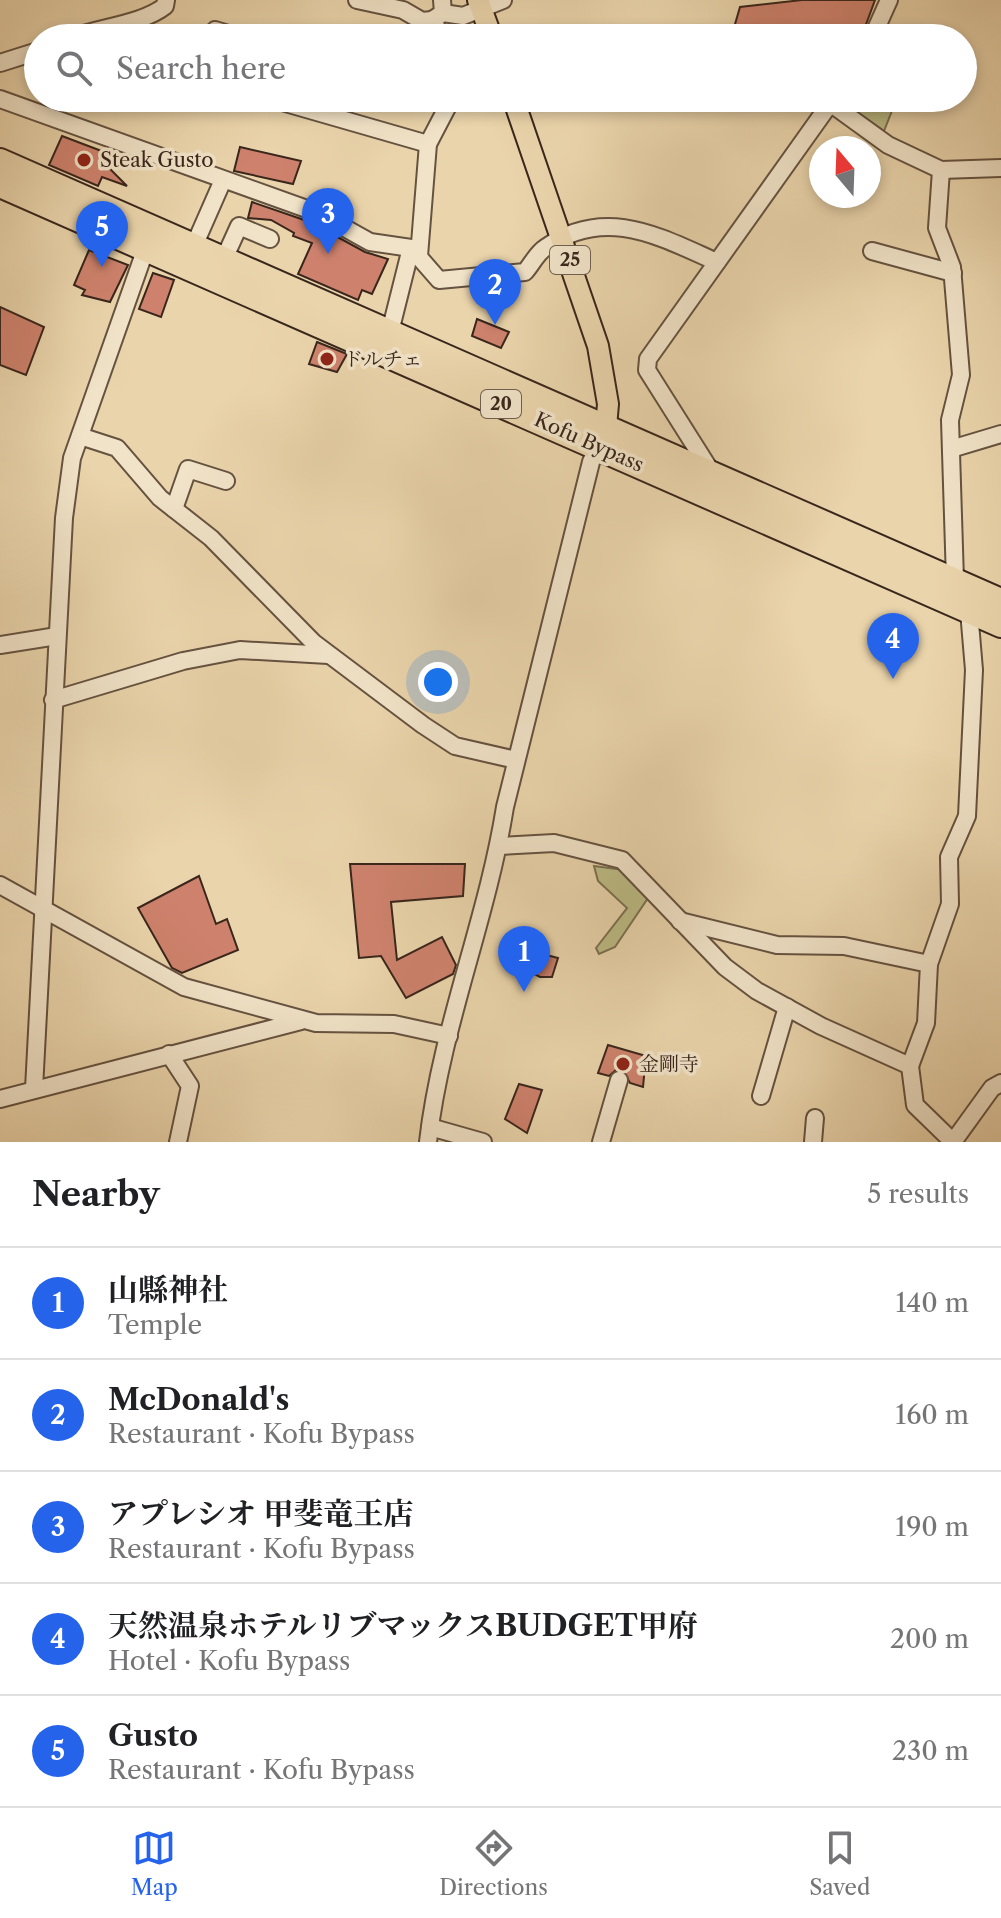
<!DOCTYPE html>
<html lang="en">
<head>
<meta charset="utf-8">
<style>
	:root { --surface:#fff; --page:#f6f6f6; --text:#202124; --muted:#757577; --line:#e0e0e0; --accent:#2563eb }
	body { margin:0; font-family:"Libre Caslon Text","Noto Serif JP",serif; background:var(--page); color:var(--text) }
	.compass { position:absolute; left:809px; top:136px; width:72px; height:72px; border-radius:50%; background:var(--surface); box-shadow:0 4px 12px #0003; rotate:341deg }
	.you { position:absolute; left:438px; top:682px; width:28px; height:28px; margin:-20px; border:6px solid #fff; border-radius:50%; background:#1a73e8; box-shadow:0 0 0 12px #1a73e833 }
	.badge { display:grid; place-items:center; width:52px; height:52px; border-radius:50%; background:var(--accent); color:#fff; font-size:26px; font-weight:700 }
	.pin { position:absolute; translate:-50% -66px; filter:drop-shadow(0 2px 4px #0008) }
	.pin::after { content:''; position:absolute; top:42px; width:28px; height:24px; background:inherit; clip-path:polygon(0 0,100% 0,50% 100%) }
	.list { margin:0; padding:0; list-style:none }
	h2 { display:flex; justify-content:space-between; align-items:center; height:104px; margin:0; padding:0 32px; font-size:34px }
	h2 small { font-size:26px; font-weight:400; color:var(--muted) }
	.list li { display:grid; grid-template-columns:52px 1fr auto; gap:24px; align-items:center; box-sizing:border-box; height:112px; padding:0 32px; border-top:2px solid var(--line) }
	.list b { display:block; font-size:30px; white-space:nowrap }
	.list p { margin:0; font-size:26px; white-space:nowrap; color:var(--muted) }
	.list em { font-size:26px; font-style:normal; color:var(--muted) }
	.icon { flex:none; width:44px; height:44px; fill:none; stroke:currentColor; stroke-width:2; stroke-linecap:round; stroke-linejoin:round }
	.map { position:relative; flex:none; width:1001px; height:1142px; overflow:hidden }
	.search { position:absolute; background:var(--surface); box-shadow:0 4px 12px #0003; left:24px; right:24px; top:24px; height:88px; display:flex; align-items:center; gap:20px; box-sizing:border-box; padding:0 28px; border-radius:44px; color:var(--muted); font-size:30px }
	.sheet { height:664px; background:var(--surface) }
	nav { display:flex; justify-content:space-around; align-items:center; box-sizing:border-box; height:112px; border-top:2px solid var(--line); background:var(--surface); font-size:22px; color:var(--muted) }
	nav a { display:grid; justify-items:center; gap:4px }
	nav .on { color:var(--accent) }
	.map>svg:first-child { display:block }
</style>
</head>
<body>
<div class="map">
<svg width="1001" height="1142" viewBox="0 0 1001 1142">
	<rect width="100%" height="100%" fill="#ead4ab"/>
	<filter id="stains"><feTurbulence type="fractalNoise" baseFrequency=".0025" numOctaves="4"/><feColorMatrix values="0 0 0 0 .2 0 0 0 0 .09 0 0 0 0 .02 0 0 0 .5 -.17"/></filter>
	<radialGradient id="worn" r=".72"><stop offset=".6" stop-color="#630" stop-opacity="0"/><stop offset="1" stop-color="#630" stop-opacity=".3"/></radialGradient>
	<!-- green -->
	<g fill="#bcbb85" stroke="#7a7050" stroke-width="2">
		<polygon points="847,98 897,98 884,131 843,103"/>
		<polygon points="594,866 624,870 648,898 615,947 599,954 596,948 627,908 598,881"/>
	</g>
	<!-- building -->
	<g fill="#ce826d" stroke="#39261c" stroke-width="2">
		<polygon points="802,0 875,0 861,38 731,38 740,7"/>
		<polygon points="62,136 112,155 110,169 127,186 102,177 98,186 49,165"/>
		<polygon points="240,147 301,161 293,184 234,171"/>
		<polygon points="252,202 310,222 365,252 388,259 372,294 362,290 358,300 298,274 312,243 293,236 294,233 271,220 248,218"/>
		<polygon points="89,250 128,265 110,302 82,295 85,290 74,285"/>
		<polygon points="153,273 174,280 161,317 139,309"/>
		<polygon points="0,307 44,327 26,375 0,365"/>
		<polygon points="477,319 509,332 501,348 472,336"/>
		<polygon points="317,342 347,354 337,372 309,364"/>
		<polygon points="350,864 465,864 463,896 391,902 397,960 442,937 456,965 453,974 406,998 381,956 359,958"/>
		<polygon points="199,876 216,924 227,919 238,950 182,973 172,968 138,908"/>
		<polygon points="527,950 558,958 552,977 540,977 519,966"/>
		<polygon points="608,1045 646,1056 643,1087 630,1083 623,1070 616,1070 609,1076 598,1073"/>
		<polygon points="519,1084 542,1090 527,1133 505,1119"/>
	</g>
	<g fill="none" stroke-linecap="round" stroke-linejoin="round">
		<defs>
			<g id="minor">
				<polyline points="357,0 403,10 422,21 432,20 443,13"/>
				<polyline points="442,0 443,13 463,16 503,0"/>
				<polyline points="432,20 443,38"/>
				<path d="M 71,38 C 101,27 142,24 165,6 L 166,0"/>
				<polyline points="213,38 215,30 242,38"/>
				<polyline points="872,38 889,0"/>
				<polyline points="0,63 38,51"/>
				<polyline points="268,98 428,144"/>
				<path d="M 0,99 L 318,213 L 370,242 L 411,248 L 439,280 L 525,272 C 532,264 537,253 545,248 C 605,205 660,237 717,262"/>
				<polyline points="830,103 888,145 941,170 937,228 952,267 961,375 950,420 955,580"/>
				<polyline points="941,170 1001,168"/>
				<polyline points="194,246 223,180"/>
				<polyline points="872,251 953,273"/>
				<polyline points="419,256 428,144 452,98"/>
				<polyline points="224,259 239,226 270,239"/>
				<polyline points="390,332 411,248"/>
				<polyline points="80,436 117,448 160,498 211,538 314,643 423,725 455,746 516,760"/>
				<polyline points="951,449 1001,434"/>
				<polyline points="707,473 707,465 647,370 648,359 834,98"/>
				<polyline points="174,509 188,469 226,481"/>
				<polyline points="0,645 57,636"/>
				<polyline points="53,700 183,661 240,650 328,655"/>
				<polyline points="499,846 554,843 622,860 725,967 757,991 821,1026 910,1066 915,1105 953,1142 992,1088 1001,1083"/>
				<polyline points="0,885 184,987 316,1023 394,1024 449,1036"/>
				<polyline points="680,921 777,945 844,946 929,964 926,1023 910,1066"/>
				<polyline points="929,964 950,904 949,857 967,816 974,670 969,611"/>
				<polyline points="169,1054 190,1086 178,1142"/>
				<polyline points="34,1089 64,518 72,458 146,248"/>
				<polyline points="761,1096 787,1007"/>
				<polyline points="0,1099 301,1021"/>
				<polyline points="430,1127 483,1142"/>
				<path d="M 428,1142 C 441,1028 487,920 505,807 L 591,462 L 600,441"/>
				<polyline points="601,1142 619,1080"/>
				<polyline points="813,1142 815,1118"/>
			</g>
			<g id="major">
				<polyline points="478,0 492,38"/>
				<polyline points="513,98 598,346 608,404 606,427"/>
			</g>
			<g id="highway">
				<polyline points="0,161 1001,601"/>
				<polyline points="0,185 1001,625"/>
			</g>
		</defs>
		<!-- minor casing -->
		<use href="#minor" stroke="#655240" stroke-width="20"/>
		<!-- major casing -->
		<use href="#major" stroke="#39261c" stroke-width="24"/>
		<!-- highway casing -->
		<use href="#highway" stroke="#39261c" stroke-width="28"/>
		<!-- minor -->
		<use href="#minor" stroke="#f1e3c8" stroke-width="16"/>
		<!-- major -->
		<use href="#major" stroke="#ead4ab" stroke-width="20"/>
		<!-- highway -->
		<use href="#highway" stroke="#ead4ab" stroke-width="24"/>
	</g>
	<!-- markers -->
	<g fill="#8f2418" stroke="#f1e3c8" stroke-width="3">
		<circle cx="84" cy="160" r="8"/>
		<circle cx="327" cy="359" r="8"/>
		<circle cx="623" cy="1064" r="8"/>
	</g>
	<g text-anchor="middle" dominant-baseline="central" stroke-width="7" stroke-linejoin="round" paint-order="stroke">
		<!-- shield labels -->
		<g fill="#f1e3c8" stroke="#705f50" stroke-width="2">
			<rect x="550" y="246" width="40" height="28" rx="6"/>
			<rect x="481" y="390" width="40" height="28" rx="6"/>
		</g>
		<g font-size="18" font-weight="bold" fill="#39261c">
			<text x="570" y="260">25</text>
			<text x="501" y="404">20</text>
		</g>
		<!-- poi labels -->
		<g font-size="20" fill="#39261c" stroke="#f1e3c8" text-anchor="start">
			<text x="100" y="160">Steak Gusto</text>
			<text x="343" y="359">ドルチェ</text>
			<text x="639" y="1064">金剛寺</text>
		</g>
		<!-- street labels -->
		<g font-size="20" fill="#39261c" stroke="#f1e3c8">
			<text transform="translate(589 442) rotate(24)">Kofu Bypass</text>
		</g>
	</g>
	<rect width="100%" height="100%" filter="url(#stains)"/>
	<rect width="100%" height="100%" fill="url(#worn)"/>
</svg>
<svg class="compass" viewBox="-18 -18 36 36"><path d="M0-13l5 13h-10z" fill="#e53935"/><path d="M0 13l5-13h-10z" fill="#757577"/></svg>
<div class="you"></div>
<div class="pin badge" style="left:524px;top:992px">1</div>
<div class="pin badge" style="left:495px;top:325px">2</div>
<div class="pin badge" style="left:328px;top:254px">3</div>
<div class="pin badge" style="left:893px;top:679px">4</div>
<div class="pin badge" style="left:102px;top:267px">5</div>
<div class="search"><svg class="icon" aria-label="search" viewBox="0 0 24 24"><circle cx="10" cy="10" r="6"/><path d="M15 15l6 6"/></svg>Search here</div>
</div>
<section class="sheet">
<h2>Nearby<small>5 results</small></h2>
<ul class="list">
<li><span class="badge">1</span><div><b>山縣神社</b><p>Temple</p></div><em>140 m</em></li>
<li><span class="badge">2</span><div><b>McDonald's</b><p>Restaurant · Kofu Bypass</p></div><em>160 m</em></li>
<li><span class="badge">3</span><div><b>アプレシオ 甲斐竜王店</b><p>Restaurant · Kofu Bypass</p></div><em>190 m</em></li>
<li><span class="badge">4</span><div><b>天然温泉ホテルリブマックスBUDGET甲府</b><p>Hotel · Kofu Bypass</p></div><em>200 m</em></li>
<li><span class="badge">5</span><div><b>Gusto</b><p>Restaurant · Kofu Bypass</p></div><em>230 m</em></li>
</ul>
</section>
<nav>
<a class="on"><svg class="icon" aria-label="map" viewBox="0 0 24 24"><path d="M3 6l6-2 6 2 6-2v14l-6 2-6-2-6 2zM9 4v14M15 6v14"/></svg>Map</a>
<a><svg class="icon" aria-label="directions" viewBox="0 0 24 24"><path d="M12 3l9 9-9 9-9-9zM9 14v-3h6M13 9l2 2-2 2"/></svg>Directions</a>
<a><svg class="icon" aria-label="saved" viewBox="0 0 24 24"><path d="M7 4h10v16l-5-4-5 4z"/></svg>Saved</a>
</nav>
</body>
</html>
